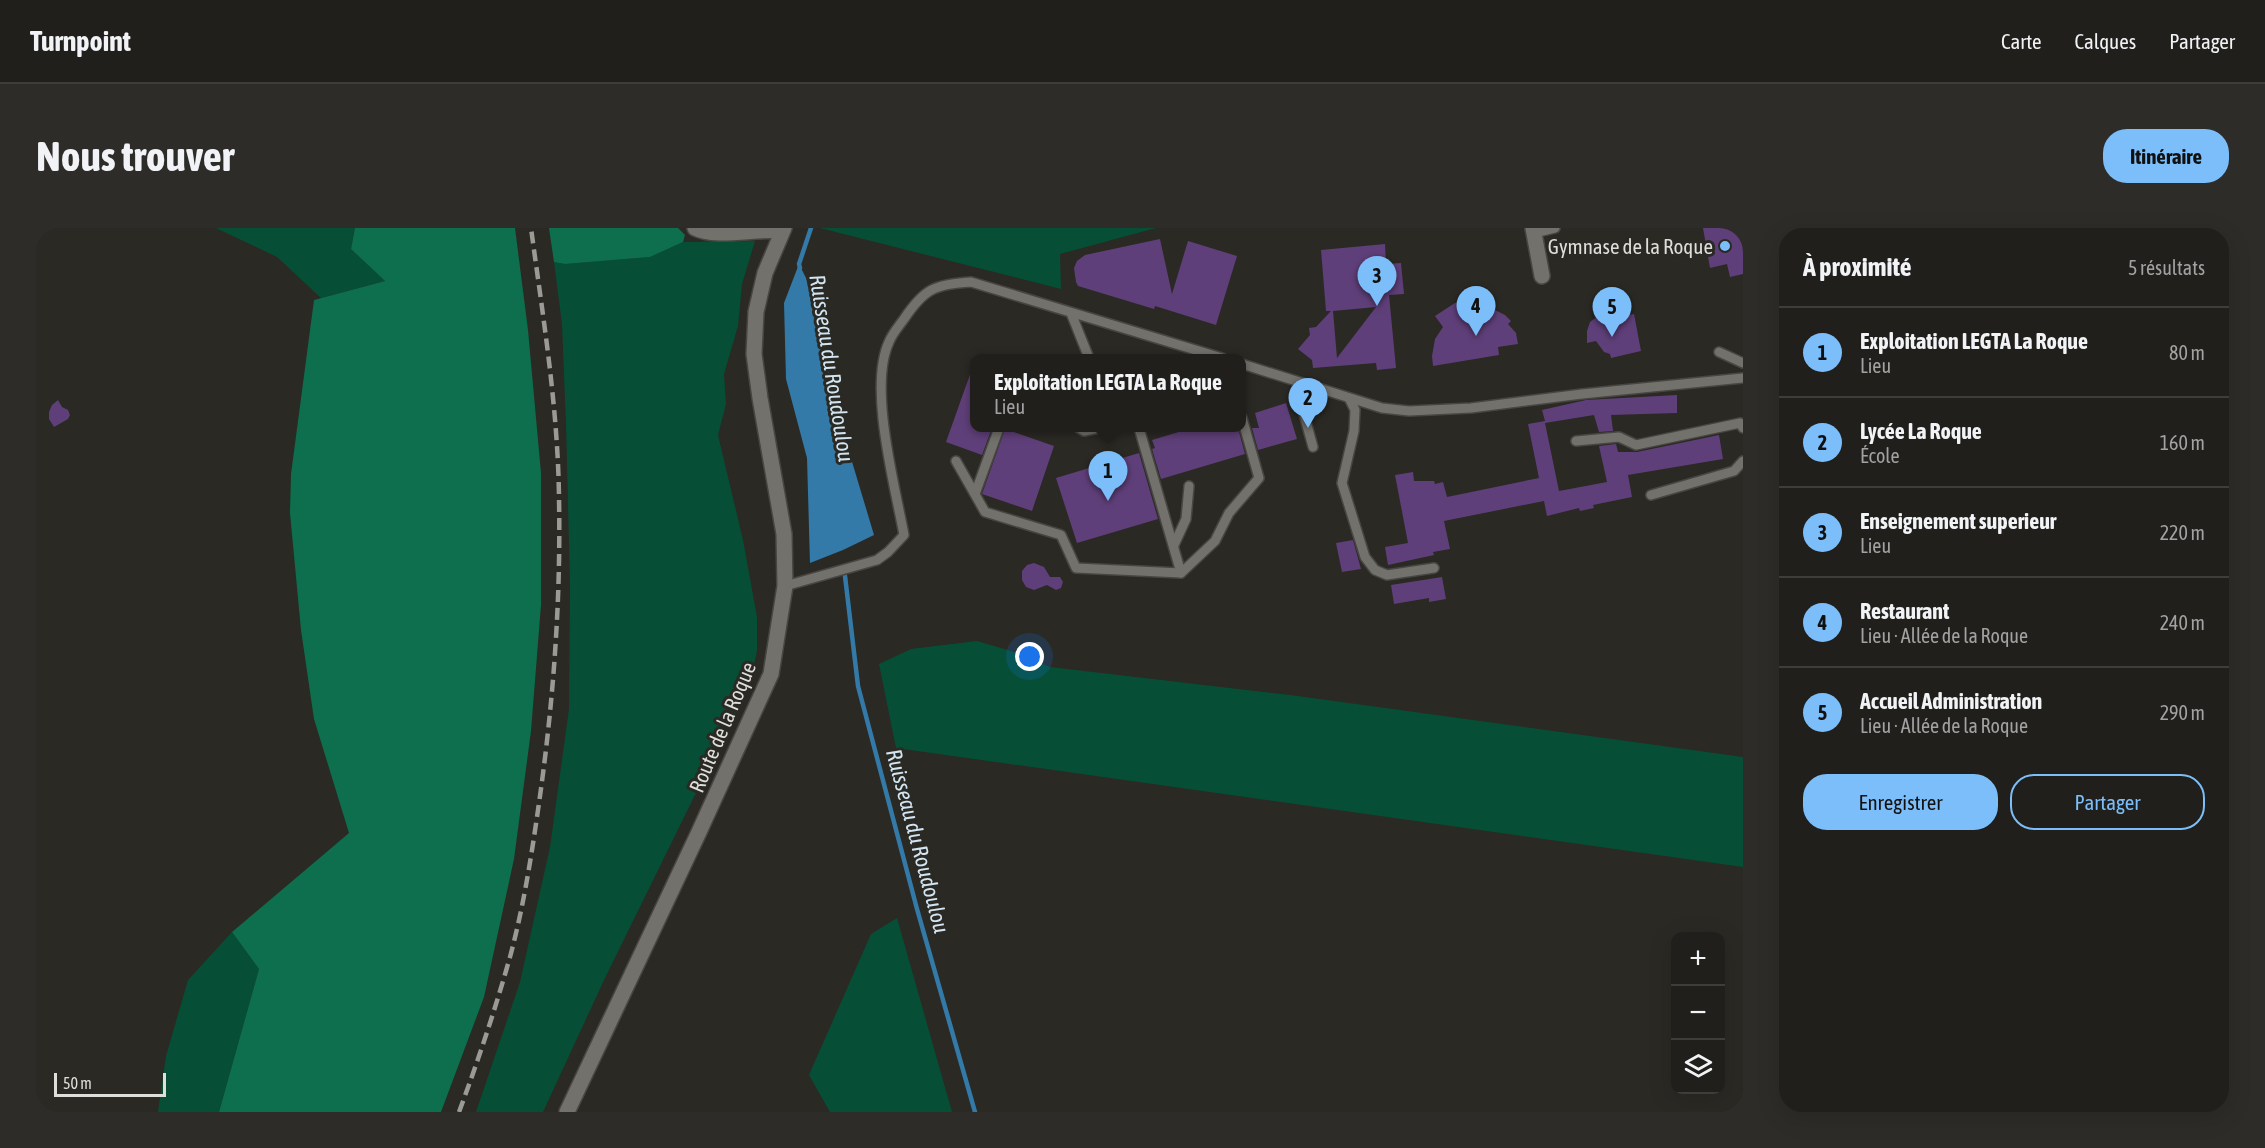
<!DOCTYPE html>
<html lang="fr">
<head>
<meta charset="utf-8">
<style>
	:root { --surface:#201f1b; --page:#2d2c28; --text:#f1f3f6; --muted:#a2a2a3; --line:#3d3d3a; --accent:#7cbef9 }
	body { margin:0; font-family:"Asap Condensed",sans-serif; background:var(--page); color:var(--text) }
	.controls { position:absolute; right:18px; bottom:18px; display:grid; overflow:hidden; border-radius:12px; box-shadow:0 6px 24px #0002 }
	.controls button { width:54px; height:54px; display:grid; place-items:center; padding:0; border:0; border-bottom:2px solid var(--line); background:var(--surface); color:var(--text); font:30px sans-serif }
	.scale { position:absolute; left:18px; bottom:15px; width:112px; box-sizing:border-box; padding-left:6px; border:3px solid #dededa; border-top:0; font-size:16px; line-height:21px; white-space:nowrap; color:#dededa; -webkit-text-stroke:4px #2a2924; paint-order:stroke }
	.you { position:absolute; left:994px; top:429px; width:21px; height:21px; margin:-15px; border:4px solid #fff; border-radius:50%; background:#1a73e8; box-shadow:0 0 0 9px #1a73e833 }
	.badge { display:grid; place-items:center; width:39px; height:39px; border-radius:50%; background:var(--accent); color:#111; font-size:20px; font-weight:700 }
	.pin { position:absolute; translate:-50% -50px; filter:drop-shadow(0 2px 3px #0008) }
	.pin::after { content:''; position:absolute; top:32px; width:21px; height:18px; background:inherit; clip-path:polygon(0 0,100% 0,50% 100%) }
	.popup { position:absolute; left:934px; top:126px; width:276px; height:78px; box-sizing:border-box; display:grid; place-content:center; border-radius:12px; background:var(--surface); filter:drop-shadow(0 2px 4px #0005); font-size:20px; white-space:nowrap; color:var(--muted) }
	.popup b { font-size:22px; color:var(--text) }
	.popup::after { content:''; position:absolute; left:50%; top:100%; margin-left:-12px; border:12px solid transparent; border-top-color:var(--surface) }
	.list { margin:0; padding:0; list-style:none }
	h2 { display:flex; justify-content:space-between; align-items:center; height:78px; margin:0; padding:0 24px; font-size:26px }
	h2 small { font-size:20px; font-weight:400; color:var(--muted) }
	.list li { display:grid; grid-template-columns:39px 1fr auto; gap:18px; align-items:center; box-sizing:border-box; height:90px; padding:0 24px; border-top:2px solid var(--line) }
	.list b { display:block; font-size:22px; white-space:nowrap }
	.list p { margin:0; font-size:20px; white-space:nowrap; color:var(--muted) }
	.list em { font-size:20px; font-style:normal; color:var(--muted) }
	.actions { display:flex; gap:12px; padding:18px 24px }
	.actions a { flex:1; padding:14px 0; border:2px solid var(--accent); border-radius:24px; text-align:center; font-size:21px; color:var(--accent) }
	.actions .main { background:var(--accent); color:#111 }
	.icon { flex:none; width:33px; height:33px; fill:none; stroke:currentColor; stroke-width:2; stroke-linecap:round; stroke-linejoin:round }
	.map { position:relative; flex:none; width:1707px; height:884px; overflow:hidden; border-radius:24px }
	header { display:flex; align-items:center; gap:36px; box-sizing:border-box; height:84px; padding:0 30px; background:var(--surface); border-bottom:2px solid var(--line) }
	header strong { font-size:28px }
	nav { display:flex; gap:33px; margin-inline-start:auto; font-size:21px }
	.intro { display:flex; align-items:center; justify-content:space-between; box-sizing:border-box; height:144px; padding:0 36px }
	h1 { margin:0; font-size:42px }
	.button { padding:15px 27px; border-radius:24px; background:var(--accent); color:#111; font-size:21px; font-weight:700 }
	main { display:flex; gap:36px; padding:0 36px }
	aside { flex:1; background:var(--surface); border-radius:24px; box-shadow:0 6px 24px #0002 }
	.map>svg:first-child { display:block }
</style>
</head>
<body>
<header>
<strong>Turnpoint</strong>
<nav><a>Carte</a><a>Calques</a><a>Partager</a></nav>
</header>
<div class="intro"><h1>Nous trouver</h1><a class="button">Itinéraire</a></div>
<main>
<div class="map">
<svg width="1707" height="884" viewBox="0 0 1707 884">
	<rect width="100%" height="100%" fill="#2a2924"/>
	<!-- green -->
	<g fill="#064f36">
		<polygon points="180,0 319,0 315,21 349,53 285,70 241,29"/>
		<polygon points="784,0 1120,0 1024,26 1025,61"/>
		<polygon points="719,13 706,56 702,98 688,146 690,176 682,207 707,312 721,389 721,423 714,455 569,750 507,884 440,884 484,754 514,619 533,481 534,356 530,196 526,96 518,34 529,36 614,29 647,14"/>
		<polygon points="941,413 975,423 1014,439 1254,467 1707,529 1707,639 860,520 843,436 875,421"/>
		<polygon points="861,690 916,884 794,884 773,847 835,706"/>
		<polygon points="196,704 223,741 183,884 122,884 130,828 152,752"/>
	</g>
	<!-- forest -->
	<g fill="#0d6f4e">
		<polygon points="319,0 479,0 492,102 505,245 505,377 495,503 478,631 448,769 405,884 183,884 223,741 196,704 313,605 278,491 265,402 254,285 255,246 278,72 349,53 315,21"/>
		<polygon points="513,0 642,0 649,7 647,14 614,29 529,36 518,34"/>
	</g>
	<!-- water -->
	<polygon fill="#347aa8" points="763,36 770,50 808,207 838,307 807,322 774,335 771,230 750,151 748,75"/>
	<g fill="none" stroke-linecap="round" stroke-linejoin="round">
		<!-- stream -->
		<g stroke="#347aa8" stroke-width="4.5">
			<polyline points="764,40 763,36 775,0"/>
			<polyline points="809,348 822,458 881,681 939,884"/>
		</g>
	</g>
	<!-- building -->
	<g fill="#5f3f79" fill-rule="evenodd">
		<polygon points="1667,0 1707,0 1707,46 1694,49 1691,36 1674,40"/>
		<polygon points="1124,11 1136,66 1152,13 1201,28 1180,97 1119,78 1118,81 1042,58 1040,54 1038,40 1041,33 1049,27"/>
		<path d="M 1349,16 L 1350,36 L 1365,35 L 1368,66 L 1353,67 L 1360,140 L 1341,142 L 1340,135 L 1277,140 L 1276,132 L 1262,121 L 1274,107 L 1273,100 L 1280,99 L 1295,83 L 1290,83 L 1285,22 ZM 1340,79 L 1301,130 L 1297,83 Z"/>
		<polygon points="1442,72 1460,77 1459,82 1469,87 1475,93 1472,96 1480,105 1482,116 1462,119 1463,127 1397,138 1396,128 1399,111 1407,99 1399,88 1419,75"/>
		<polygon points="1572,81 1574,91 1598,86 1605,123 1575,130 1574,126 1568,124 1560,113 1551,115 1551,103 1554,94"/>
		<polygon points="937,138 939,138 939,200 956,200 946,227 910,214"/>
		<polygon points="1641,167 1641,185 1575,187 1577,203 1563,204 1558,187 1509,195 1523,263 1571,254 1563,218 1580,216 1582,224 1601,224 1683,207 1687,231 1592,247 1596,269 1557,277 1558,280 1544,283 1543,280 1511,288 1508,273 1408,293 1414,321 1397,324 1398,327 1352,337 1349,319 1372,315 1359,247 1377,244 1378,253 1398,253 1399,256 1407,254 1411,269 1503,250 1492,196 1509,193 1506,182 1550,172"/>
		<polygon points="22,172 26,179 32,182 34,187 32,191 18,199 13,191 13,184 16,177"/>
		<polygon points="1250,175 1261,211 1222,222 1216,200 1223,200 1219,185"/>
		<polygon points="1156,200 1202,200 1209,226 1125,251 1116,221 1119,220 1116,212"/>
		<polygon points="969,201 1018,218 996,283 946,266"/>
		<polygon points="1103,225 1122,291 1041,315 1020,250"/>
		<polygon points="1317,312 1325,341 1306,344 1300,315"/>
		<polygon points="998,335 1008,339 1014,349 1024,349 1027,354 1025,360 1020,362 1011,357 998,362 990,359 986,352 986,343 991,337"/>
		<polygon points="1406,349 1410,371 1393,374 1393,370 1358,376 1355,357"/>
	</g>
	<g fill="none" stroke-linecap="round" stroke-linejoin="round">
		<defs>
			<g id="lane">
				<polyline points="1498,5 1519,0"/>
				<polyline points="1035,85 1053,130"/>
				<polyline points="1683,124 1707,135"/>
				<polyline points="1206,136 1346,180 1373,183 1435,180 1546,166 1707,150"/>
				<polyline points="1269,157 1264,172 1277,219"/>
				<polyline points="1313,170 1319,182 1318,203 1306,255 1329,329 1339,342 1351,347 1398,340"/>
				<polyline points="1043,200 1048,203 1063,200"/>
				<polyline points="1103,200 1145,345"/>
				<polyline points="1540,213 1583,209 1600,217 1704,195 1707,200"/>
				<polyline points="920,233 949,284 1025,307 1040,340 1145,345 1179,313 1193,285 1223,250 1206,190"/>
				<polyline points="939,266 963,200"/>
				<polyline points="1615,267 1698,243 1707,233"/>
				<polyline points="1138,317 1150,291 1153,258"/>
				<path d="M 749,358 L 841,332 L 852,324 L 868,307 C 859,258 832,159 853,114 C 856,106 863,98 868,91 C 888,61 899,56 935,54 L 1186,130"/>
			</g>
			<g id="street">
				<path d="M 659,0 C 680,11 721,0 746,3"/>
				<polyline points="1497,0 1506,48"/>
				<polyline points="531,884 663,604 735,446 749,358 748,306 724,170 718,126 720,84 729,45 748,0"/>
			</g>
		</defs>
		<!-- lane casing -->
		<use href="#lane" stroke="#484642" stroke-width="12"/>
		<!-- street casing -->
		<use href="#street" stroke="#484642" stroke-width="18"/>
		<!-- lane -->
		<use href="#lane" stroke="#73716c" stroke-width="9"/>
		<!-- street -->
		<use href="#street" stroke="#73716c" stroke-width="15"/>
		<!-- rail -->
		<path stroke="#9b9b96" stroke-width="4.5" stroke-dasharray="12 6" stroke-linecap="butt" d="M 423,884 C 442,833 459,782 474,729 C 487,681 495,631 502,582 C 517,479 525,375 523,270 C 522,180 507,89 495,0"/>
	</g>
	<!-- markers -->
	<circle fill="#7cbef9" stroke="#2a2924" stroke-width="2" cx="1689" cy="18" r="6"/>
	<g text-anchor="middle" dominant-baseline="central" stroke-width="6" stroke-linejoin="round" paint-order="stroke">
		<!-- poi labels -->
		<g font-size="21" fill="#dededa" stroke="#2a2924" text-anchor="end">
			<text x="1677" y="18">Gymnase de la Roque</text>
		</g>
		<!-- street labels -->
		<g font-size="21" fill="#dededa" stroke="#2a2924">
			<text transform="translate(686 499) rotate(-67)">Route de la Roque</text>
		</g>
		<!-- water labels -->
		<g font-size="22" font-style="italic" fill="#d3e5f2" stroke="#2a2924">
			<text transform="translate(796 140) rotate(81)">Ruisseau du Roudoulou</text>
			<text transform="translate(882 613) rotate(75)">Ruisseau du Roudoulou</text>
		</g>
	</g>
</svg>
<div class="controls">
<button>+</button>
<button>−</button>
<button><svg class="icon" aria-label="layers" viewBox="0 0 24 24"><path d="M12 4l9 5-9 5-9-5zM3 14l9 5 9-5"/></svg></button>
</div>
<div class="scale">50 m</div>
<div class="you"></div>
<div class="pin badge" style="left:1072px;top:273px">1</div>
<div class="popup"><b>Exploitation LEGTA La Roque</b>Lieu</div>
<div class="pin badge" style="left:1272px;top:200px">2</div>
<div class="pin badge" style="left:1341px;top:78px">3</div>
<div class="pin badge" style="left:1440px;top:108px">4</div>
<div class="pin badge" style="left:1576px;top:109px">5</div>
</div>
<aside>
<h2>À proximité<small>5 résultats</small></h2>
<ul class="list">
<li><span class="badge">1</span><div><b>Exploitation LEGTA La Roque</b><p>Lieu</p></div><em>80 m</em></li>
<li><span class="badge">2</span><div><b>Lycée La Roque</b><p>École</p></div><em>160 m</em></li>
<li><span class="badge">3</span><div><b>Enseignement superieur</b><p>Lieu</p></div><em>220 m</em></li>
<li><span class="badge">4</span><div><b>Restaurant</b><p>Lieu · Allée de la Roque</p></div><em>240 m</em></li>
<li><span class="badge">5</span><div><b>Accueil Administration</b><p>Lieu · Allée de la Roque</p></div><em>290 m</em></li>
</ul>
<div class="actions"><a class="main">Enregistrer</a><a>Partager</a></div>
</aside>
</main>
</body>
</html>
